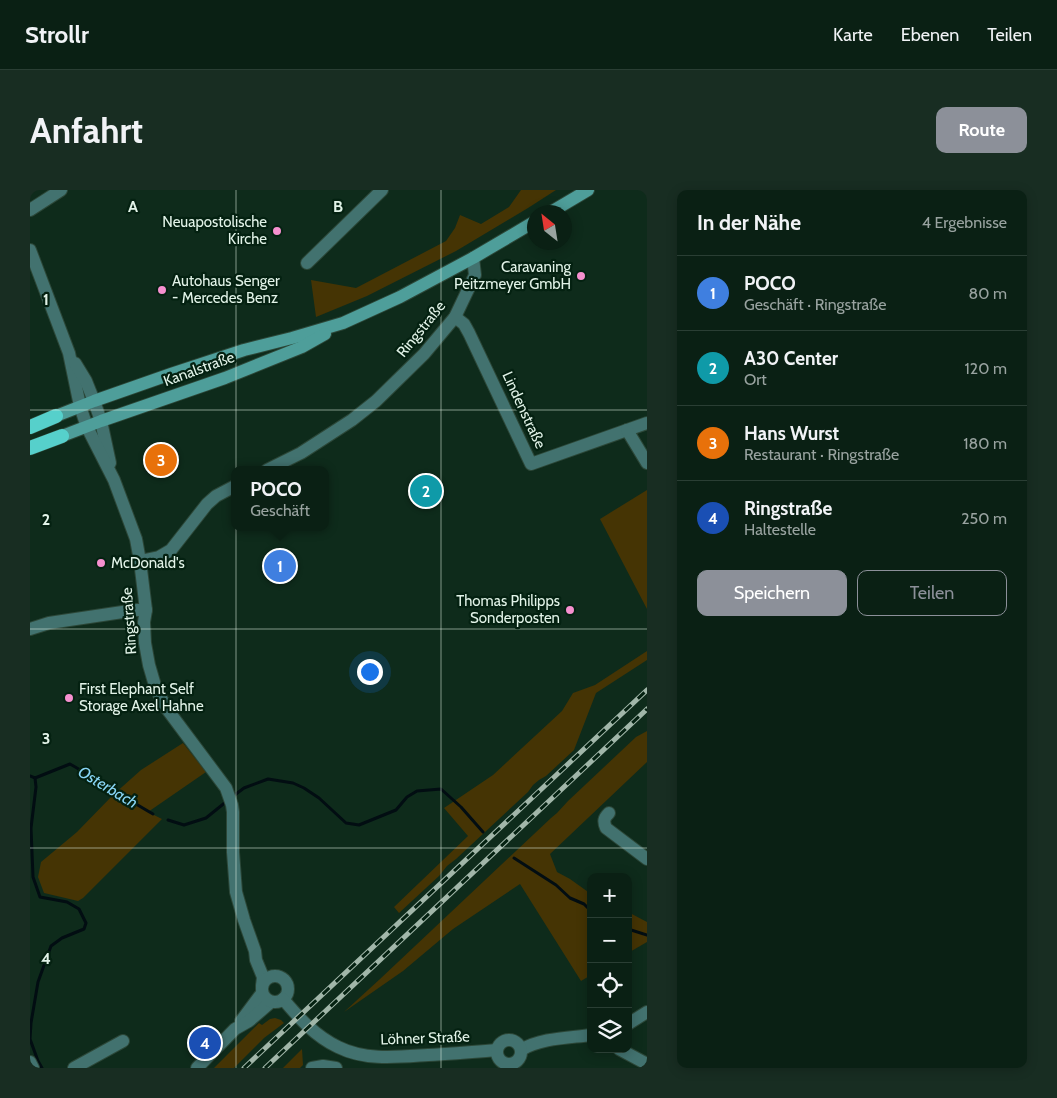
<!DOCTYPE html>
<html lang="de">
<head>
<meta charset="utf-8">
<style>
	:root { --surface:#0a2014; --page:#182d22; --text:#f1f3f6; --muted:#99a3a0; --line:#2a3e34; --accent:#8c9099 }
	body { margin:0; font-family:Cabin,sans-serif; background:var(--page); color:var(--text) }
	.controls { position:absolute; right:15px; bottom:15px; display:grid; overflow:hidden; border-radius:10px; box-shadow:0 2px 12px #0003 }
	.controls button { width:45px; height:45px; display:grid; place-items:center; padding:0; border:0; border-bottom:1px solid var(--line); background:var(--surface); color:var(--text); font:25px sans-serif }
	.compass { position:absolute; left:497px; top:15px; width:45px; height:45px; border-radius:50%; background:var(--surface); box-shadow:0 2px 12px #0003; rotate:330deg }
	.you { position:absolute; left:339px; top:481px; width:18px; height:18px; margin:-12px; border:4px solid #fff; border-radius:50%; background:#1a73e8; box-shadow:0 0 0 8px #1a73e833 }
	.badge { display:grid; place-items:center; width:32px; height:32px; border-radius:50%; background:var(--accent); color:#fff; font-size:16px; font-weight:700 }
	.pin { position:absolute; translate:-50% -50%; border:2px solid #fff; box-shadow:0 1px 5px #0006 }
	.popup { position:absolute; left:201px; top:276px; width:98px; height:65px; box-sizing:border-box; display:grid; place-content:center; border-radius:10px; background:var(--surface); filter:drop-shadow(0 1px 4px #0005); font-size:16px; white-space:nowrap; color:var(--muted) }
	.popup b { font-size:19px; color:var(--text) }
	.popup::after { content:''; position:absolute; left:50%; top:100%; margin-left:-10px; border:10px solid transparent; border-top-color:var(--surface) }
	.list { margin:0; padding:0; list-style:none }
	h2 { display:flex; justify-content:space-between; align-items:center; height:65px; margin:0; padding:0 20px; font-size:21px }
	h2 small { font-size:16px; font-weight:400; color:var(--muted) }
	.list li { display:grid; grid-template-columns:32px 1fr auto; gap:15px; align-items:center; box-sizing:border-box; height:75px; padding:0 20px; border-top:1px solid var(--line) }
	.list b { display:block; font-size:19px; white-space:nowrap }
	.list p { margin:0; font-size:16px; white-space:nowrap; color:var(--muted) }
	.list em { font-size:16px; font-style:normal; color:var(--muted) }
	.actions { display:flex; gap:10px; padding:15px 20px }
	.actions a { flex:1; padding:11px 0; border:1px solid var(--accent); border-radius:10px; text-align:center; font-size:18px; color:var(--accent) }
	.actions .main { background:var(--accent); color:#fff }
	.icon { flex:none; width:28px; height:28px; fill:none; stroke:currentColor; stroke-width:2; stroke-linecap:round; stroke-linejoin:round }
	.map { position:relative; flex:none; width:617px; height:878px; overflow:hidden; border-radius:10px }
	header { display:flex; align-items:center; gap:30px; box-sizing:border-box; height:70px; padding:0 25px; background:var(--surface); border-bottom:1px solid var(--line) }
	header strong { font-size:24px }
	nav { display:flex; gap:28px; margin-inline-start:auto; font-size:18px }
	.intro { display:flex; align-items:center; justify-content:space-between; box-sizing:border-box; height:120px; padding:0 30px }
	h1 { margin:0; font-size:35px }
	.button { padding:12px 22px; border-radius:10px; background:var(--accent); color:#fff; font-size:18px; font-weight:700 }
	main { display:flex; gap:30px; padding:0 30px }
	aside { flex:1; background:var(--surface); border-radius:10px; box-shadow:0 2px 12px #0003 }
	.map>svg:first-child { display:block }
</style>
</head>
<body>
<header>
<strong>Strollr</strong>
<nav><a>Karte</a><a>Ebenen</a><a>Teilen</a></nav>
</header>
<div class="intro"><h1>Anfahrt</h1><a class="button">Route</a></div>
<main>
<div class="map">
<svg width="617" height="878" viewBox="0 0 617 878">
	<rect width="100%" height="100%" fill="#0e2b1b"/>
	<!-- green -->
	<g fill="#453404">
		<polygon points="491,0 526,0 498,18 426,61 337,106 286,127 281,90 326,98 416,51 425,38 430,25 451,34 479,17"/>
		<polygon points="617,300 617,419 570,329"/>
		<polygon points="617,461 617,470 566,503 544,560 516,586 509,590 503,595 498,602 426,669 417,676 409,686 369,723 364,717 438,646 414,618 463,585 532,521 543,503 565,495"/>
		<polygon points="617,541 617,572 520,664 527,682 540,689 561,704 561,785 551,791 490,694 423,739 373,781 314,822 350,789 521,628 527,623 538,611 606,547"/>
		<polygon points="153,553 176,582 118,622 132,629 53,708 48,711 14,703 8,687 11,672 47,642 83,605 111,580"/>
		<polygon points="598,722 617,732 617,752 598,763"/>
		<polygon points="245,828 251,830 254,833 234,848 204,878 184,878 229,833 232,835 240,829"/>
		<polygon points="272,859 273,875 270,878 253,878"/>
	</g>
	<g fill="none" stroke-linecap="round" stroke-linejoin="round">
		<!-- stream -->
		<g stroke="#020d12" stroke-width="3">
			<polyline points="0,586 5,588 6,597 1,638 3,687 10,707 37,712 49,719 56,733 54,739 32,748 21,756 8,792 1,833 0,849 8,871 12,878"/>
			<path d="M 5,588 L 40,574 C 68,590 95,608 123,624"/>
			<polyline points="202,607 214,598 238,589 263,593 274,598 289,608 316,633 329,635 366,620 377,607 387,601 411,599 431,617 453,642"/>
			<polyline points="138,630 154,635 176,628 197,611"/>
			<polyline points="484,668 526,695 540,708 554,714 561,721"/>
			<polyline points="598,739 617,745"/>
		</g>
		<defs>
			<g id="minor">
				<polyline points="0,20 31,0"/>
				<polyline points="0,60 39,163 50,216"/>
				<polyline points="277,73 352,0"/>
				<polyline points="425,127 434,134 439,143 501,274 617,233"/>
				<polyline points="45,173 56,191 64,211"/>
				<polyline points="597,240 617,273"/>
				<polyline points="237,280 271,263 322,230 346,211 394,164 425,127 445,85 443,68"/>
				<polyline points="110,371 129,367 141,360 177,314 186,306 205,296"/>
				<polyline points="0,439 19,433 106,420 116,420"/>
				<path d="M 579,623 C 574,628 573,631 576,638 L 617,669"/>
				<polyline points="211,831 232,803"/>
				<polyline points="598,834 617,822"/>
				<polyline points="589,859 617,874"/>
				<path d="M 491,860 C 511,848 538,848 561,845"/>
				<polyline points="0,872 3,878"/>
				<polyline points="44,878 93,851"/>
				<polyline points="167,878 205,839 219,831 241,812"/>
				<polyline points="282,878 293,876 306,878"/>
			</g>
			<g id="tertiary">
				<polyline points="64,211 71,231 80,273"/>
				<polyline points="50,216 57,237 84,290 106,349 110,371 116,420 114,432 115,453 119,475 126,499 137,519 196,598 202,615 203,622 203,662 206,702 214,730 225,761 226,770 233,787 232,796"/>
				<circle cx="245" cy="799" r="13"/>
				<path d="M 253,809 C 269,828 285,846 308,857 C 336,871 368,867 398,865 C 421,864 444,862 467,860"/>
				<circle cx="479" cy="862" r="12"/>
			</g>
			<g id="secondary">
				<polyline points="521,22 558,0"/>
				<polyline points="26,226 64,211 141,184 214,160 262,148 313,133 370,107 443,68 504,32"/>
				<polyline points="32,246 71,231 195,188 272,157 295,144"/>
			</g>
			<g id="trunk">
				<polyline points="0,237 26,226"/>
				<polyline points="0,258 32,246"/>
			</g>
		</defs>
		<!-- minor casing -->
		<use href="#minor" stroke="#2c4738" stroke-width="14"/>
		<!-- tertiary casing -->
		<use href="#tertiary" stroke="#2c4738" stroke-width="14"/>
		<!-- secondary casing -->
		<use href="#secondary" stroke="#2c4738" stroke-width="14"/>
		<!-- trunk casing -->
		<use href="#trunk" stroke="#2c4738" stroke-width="15"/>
		<!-- minor -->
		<use href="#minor" stroke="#42726f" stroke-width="12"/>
		<!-- tertiary -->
		<use href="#tertiary" stroke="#42726f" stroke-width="12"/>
		<!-- secondary -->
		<use href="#secondary" stroke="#4e9e9a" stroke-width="12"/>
		<!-- trunk -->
		<use href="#trunk" stroke="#56d0cb" stroke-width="14"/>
		<defs>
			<g id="rail">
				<polyline points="214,878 617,500"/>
				<polyline points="235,878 617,519"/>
			</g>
		</defs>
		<!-- rail casing -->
		<use href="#rail" stroke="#a1b6a9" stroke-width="5"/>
		<!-- rail -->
		<use href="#rail" stroke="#042111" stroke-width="3" stroke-dasharray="9" stroke-linecap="butt"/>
	</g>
	<!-- grid -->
	<path fill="none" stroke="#e2f3e8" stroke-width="1" stroke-opacity="0.55" d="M 206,0 L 206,878M 411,0 L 411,878M 0,220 L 617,220M 0,439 L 617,439M 0,658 L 617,658"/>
	<!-- markers -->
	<g fill="#f690cf" stroke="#042111" stroke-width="2">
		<circle cx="247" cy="41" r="5"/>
		<circle cx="551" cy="86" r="5"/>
		<circle cx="132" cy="100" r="5"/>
		<circle cx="71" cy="373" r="5"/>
		<circle cx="540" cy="420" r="5"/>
		<circle cx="39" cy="508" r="5"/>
	</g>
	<g text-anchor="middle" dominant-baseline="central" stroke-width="4.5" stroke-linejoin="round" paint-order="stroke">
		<!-- poi labels -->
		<g font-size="15" fill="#e2f3e8" stroke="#042111" text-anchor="end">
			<text x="237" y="32">Neuapostolische<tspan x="237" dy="17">Kirche</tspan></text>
			<text x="541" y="77">Caravaning<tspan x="541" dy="17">Peitzmeyer GmbH</tspan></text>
			<text x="142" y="91" text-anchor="start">Autohaus Senger<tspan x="142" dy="17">- Mercedes Benz</tspan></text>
			<text x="81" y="373" text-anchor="start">McDonald's</text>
			<text x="530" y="411">Thomas Philipps<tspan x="530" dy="17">Sonderposten</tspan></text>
			<text x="49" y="499" text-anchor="start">First Elephant Self<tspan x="49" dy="17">Storage Axel Hahne</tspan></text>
		</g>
		<!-- street labels -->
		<g font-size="15" fill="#e2f3e8" stroke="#042111">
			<text transform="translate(391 139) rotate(-51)">Ringstraße</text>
			<text transform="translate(169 179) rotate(-20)">Kanalstraße</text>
			<text transform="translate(494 220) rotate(65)">Lindenstraße</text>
			<text transform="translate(99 431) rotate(-94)">Ringstraße</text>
			<text transform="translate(395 848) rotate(-2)">Löhner Straße</text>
		</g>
		<!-- water labels -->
		<g font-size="16" font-style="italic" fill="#89d6f6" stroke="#042111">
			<text transform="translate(78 597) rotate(31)">Osterbach</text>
		</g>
	</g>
	<g font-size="16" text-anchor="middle" font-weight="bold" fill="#e2f3e8" stroke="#042111" stroke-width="4.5" stroke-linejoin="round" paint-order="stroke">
		<text x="103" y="22">A</text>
		<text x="308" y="22">B</text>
		<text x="16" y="115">1</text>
		<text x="16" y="335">2</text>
		<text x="16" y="554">3</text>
		<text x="16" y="774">4</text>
	</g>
</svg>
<div class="controls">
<button>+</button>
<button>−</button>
<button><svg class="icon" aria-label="locate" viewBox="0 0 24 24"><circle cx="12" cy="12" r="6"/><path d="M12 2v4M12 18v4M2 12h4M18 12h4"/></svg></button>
<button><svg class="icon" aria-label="layers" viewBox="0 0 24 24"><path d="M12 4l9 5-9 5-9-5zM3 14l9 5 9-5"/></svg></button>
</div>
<svg class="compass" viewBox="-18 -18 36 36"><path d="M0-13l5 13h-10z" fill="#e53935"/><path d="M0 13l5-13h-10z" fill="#99a3a0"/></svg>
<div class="you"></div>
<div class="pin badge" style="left:250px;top:376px;background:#3f7fe0">1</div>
<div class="popup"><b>POCO</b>Geschäft</div>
<div class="pin badge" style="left:396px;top:301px;background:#0f9aa8">2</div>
<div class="pin badge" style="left:131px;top:270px;background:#e8710a">3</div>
<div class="pin badge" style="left:175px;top:853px;background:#1a4fb4">4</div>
</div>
<aside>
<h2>In der Nähe<small>4 Ergebnisse</small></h2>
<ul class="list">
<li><span class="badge" style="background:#3f7fe0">1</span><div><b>POCO</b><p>Geschäft · Ringstraße</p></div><em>80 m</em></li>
<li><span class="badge" style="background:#0f9aa8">2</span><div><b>A30 Center</b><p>Ort</p></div><em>120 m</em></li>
<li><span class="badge" style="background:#e8710a">3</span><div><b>Hans Wurst</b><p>Restaurant · Ringstraße</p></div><em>180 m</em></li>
<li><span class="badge" style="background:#1a4fb4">4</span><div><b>Ringstraße</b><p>Haltestelle</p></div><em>250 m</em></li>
</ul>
<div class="actions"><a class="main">Speichern</a><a>Teilen</a></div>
</aside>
</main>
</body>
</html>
